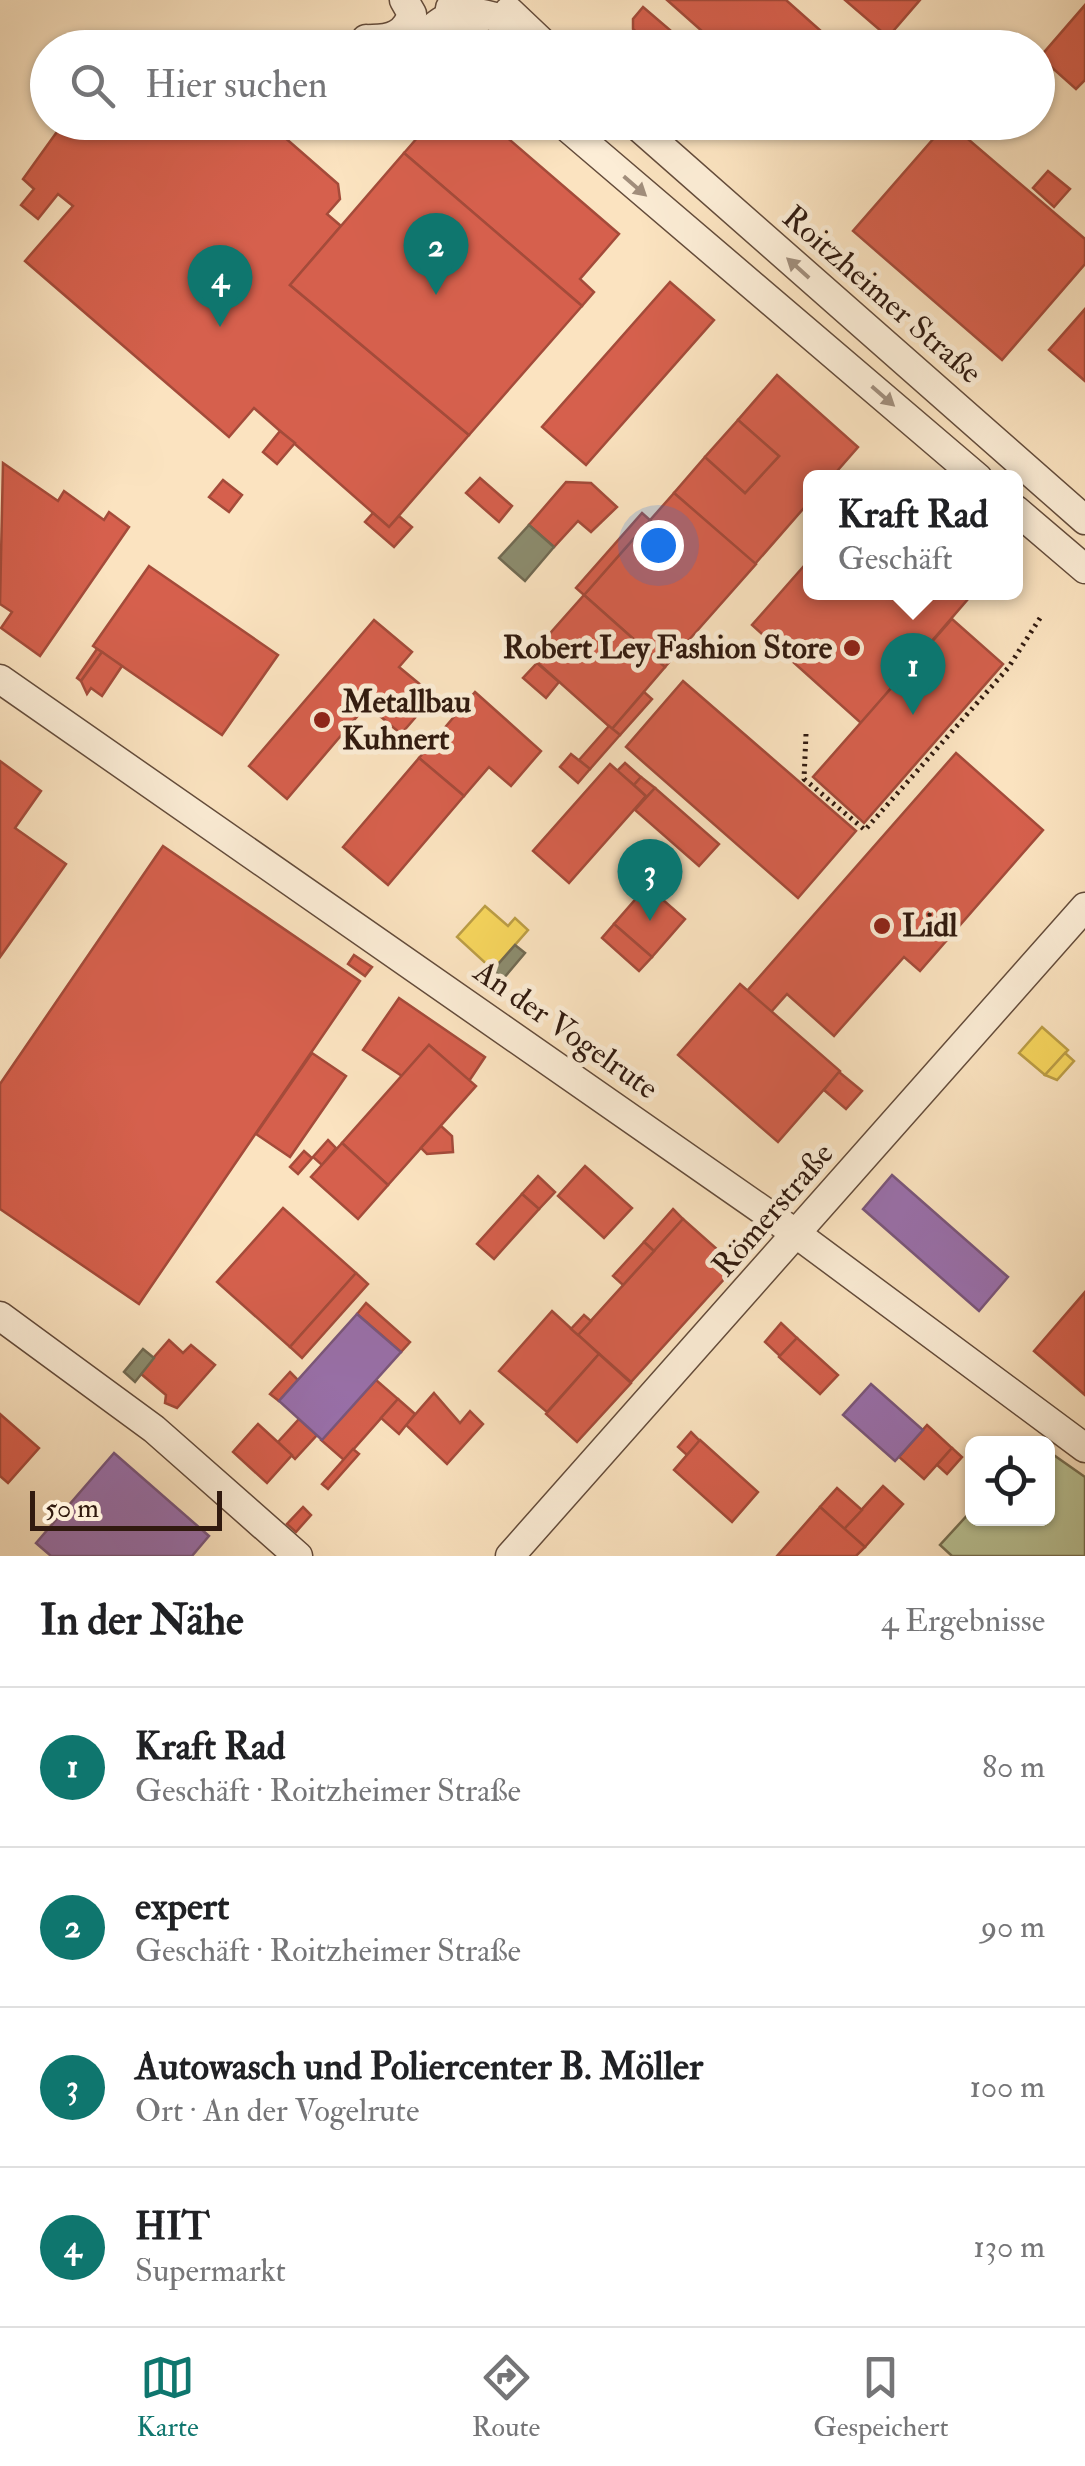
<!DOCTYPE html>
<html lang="de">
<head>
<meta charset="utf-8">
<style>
	:root { --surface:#fff; --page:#f6f6f6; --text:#202124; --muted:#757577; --line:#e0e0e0; --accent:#0f766e }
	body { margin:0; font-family:"IM FELL Double Pica",serif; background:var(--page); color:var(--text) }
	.controls { position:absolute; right:30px; bottom:30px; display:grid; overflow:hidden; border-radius:15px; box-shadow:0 2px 8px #0004 }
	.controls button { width:90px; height:90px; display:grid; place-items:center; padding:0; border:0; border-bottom:2px solid var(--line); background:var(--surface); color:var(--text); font:50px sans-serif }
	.scale { position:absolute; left:30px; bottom:25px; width:192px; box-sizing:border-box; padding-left:10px; border:5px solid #311a0f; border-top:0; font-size:28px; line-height:35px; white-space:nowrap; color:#311a0f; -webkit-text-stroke:8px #fcedd6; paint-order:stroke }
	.you { position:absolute; left:658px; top:545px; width:35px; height:35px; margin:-25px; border:8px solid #fff; border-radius:50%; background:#1a73e8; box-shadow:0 0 0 15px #1a73e833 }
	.badge { display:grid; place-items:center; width:65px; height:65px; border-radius:50%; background:var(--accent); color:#fff; font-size:32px; font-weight:700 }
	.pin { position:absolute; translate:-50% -82px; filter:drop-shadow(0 2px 5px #0008) }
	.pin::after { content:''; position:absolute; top:52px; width:35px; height:30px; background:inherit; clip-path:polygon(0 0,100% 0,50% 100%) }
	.popup { position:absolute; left:803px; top:470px; width:220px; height:130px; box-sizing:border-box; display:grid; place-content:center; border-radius:15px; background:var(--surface); filter:drop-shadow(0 2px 8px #0005); font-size:32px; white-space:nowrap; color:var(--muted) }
	.popup b { font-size:38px; color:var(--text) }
	.popup::after { content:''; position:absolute; left:50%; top:100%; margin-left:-20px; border:20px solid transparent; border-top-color:var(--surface) }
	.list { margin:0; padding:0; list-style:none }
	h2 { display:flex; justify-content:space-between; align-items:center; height:130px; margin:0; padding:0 40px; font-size:42px }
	h2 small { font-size:32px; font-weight:400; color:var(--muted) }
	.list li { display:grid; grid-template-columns:65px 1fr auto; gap:30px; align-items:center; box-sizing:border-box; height:160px; padding:0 40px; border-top:2px solid var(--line) }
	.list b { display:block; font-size:38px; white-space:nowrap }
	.list p { margin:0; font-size:32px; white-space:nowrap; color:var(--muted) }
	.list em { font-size:32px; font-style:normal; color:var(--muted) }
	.icon { flex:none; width:55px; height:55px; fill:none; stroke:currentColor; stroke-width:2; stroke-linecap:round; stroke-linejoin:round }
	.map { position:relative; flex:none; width:1085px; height:1556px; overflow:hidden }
	.search { position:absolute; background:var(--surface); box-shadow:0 2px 8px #0004; left:30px; right:30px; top:30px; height:110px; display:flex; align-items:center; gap:25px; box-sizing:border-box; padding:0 35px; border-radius:55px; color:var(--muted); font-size:38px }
	.sheet { height:770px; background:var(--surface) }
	nav { display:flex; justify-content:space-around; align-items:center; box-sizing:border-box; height:140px; border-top:2px solid var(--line); background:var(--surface); font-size:28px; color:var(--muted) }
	nav a { display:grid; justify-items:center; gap:5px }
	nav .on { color:var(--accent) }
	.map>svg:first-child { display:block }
</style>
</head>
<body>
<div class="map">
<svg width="1085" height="1556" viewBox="0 0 1085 1556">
	<rect width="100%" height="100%" fill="#fbe3c0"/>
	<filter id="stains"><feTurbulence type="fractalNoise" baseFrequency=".002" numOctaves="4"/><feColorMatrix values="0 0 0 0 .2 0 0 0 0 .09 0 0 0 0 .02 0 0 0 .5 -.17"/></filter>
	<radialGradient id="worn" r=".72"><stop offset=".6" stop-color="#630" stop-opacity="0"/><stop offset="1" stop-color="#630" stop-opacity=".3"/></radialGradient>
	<!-- green -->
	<polygon fill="#bac496" stroke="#766f52" stroke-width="2.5" points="1048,1451 1085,1477 1085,1556 952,1556 940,1545 972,1510 972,1518 1048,1518"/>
	<!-- homes -->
	<g fill="#f6d55c" stroke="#bb9d45" stroke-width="2.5">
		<polygon points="485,906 508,926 515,918 528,930 493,970 457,937"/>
		<polygon points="1042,1027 1068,1050 1045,1075 1019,1053"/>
		<polygon points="1065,1053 1074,1061 1057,1080 1045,1075"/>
	</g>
	<!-- shops -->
	<g fill="#d6604d" stroke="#a44b3a" stroke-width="2.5">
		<polygon points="667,0 786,0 840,48 721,48"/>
		<polygon points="845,0 920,0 888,37"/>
		<polygon points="1085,5 1085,80 1076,89 1040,57"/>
		<polygon points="643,7 670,30 659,42 649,43 633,29 633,19"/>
		<polygon points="64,122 267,122 338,184 340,199 327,214 341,226 290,285 469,435 389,527 254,408 229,437 25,261 73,206 58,194 38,219 21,205 34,189 23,179"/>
		<polygon points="431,122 489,122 619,234 580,279 594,292 582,306 404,153"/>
		<polygon points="948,122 1085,239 1085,264 1002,360 853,231"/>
		<polygon points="404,153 582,306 469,435 290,285"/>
		<polygon points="1048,171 1070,189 1054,207 1033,188"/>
		<polygon points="670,282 714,320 586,465 542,427"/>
		<polygon points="1085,309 1085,381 1049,350"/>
		<polygon points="777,375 858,447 831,478 810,478 810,501 755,564 674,493 705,457 745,493 779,456 738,420"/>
		<polygon points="738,420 779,456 745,493 705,457"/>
		<polygon points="280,431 295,443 277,464 263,452"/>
		<polygon points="3,463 58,501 64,491 104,520 109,512 129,527 40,656 1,628 12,612 0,604"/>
		<polygon points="480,478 512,506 499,522 466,493"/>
		<polygon points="223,480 242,495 229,512 209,497"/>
		<polygon points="566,482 591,483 617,507 591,532 578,521 554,547 529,525"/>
		<polygon points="674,493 756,564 665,667 584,595"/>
		<polygon points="373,513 389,527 399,516 412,527 394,547 365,522"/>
		<polygon points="642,513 650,520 584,595 576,588"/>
		<polygon points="810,559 810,592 961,592 968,599 861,723 752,625"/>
		<polygon points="149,566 278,655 222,735 93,646"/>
		<polygon points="584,595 665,667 612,729 530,656"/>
		<polygon points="952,619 1003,664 864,823 813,777"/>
		<polygon points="374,620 412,652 399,667 434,696 401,734 367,705 287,799 249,766"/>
		<polygon points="97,649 102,652 81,681 77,678"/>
		<polygon points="102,652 122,666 102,696 91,688 87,694 81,681"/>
		<polygon points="537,663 559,682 546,698 523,678"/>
		<polygon points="683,681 856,831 798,898 626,747"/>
		<polygon points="475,692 541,751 511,786 489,767 464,796 419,758"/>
		<polygon points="644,692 652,699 620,735 612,729"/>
		<polygon points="609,726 620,735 590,769 579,760"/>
		<polygon points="956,753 1043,830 920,971 904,957 834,1036 787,994 771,1012 747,991"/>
		<polygon points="571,754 590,769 578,783 560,767"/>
		<polygon points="419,758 464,796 388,885 343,847"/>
		<polygon points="0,761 41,791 15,828 66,864 0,957"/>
		<polygon points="625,763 641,777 634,785 617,771"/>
		<polygon points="610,764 646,796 569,883 533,851"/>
		<polygon points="641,777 655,788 635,810 646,796 634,785"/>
		<polygon points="655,788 719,844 699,866 635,810"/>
		<polygon points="163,846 360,981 139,1304 0,1209 0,1084"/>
		<polygon points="647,886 685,919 652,957 614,924"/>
		<polygon points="614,924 652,957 639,971 602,938"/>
		<polygon points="354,955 372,967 365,976 348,964"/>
		<polygon points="740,984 840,1071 778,1142 678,1055"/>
		<polygon points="399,998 485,1057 469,1081 429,1045 402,1076 363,1050"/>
		<polygon points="429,1045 476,1086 388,1185 342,1143"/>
		<polygon points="312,1053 346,1076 290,1157 256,1134"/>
		<polygon points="839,1072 862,1091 846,1109 824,1090"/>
		<polygon points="441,1126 452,1136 453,1152 427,1154 421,1148"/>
		<polygon points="328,1140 336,1148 322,1165 313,1157"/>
		<polygon points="342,1143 388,1185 358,1219 311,1177"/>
		<polygon points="304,1151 312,1158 298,1174 290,1167"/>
		<polygon points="585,1166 632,1208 604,1238 558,1196"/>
		<polygon points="538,1176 555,1192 539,1209 522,1194"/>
		<polygon points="522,1194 539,1209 494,1259 477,1244"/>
		<polygon points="283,1208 356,1273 290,1347 217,1282"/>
		<polygon points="673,1209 683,1219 654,1251 644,1242"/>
		<polygon points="683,1219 736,1266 631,1382 578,1335"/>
		<polygon points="644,1242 654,1251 623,1285 613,1276"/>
		<polygon points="356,1273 368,1284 302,1358 290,1347"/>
		<polygon points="1085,1292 1085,1395 1034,1351"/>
		<polygon points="366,1303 410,1342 401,1352 357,1314"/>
		<polygon points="552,1311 599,1354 547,1412 499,1371"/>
		<polygon points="584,1315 591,1321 578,1335 571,1329"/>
		<polygon points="781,1323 797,1338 780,1356 765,1342"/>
		<polygon points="797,1338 838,1375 820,1394 779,1357"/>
		<polygon points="169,1340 183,1353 191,1345 215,1365 177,1408 165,1403 166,1395 140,1373"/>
		<polygon points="599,1354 631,1383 577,1442 546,1414"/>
		<polygon points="290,1372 298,1380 279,1401 270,1394"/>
		<polygon points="376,1380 398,1399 344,1460 321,1440"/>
		<polygon points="434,1393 460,1423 470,1411 483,1424 447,1464 406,1425"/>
		<polygon points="398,1399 415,1414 399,1434 381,1418"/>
		<polygon points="0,1414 39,1448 8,1483 0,1476"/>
		<polygon points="299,1419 317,1435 295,1459 278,1442"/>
		<polygon points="258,1424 292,1455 267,1483 233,1452"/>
		<polygon points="927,1425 952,1448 924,1479 899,1457"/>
		<polygon points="691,1432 700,1441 687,1455 678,1447"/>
		<polygon points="700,1440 758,1492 732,1522 674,1470"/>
		<polygon points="952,1448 962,1457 947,1474 937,1465"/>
		<polygon points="353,1449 359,1454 328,1489 322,1484"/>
		<polygon points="883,1486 903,1504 865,1547 844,1529"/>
		<polygon points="837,1488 862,1510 844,1529 820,1507"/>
		<polygon points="303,1507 311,1515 296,1532 287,1524"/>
		<polygon points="820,1507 865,1547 856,1556 777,1556"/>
	</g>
	<!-- offices -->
	<g fill="#9970ab" stroke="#7a567c" stroke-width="2.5">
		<polygon points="892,1175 1008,1277 979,1311 863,1209"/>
		<polygon points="357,1314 401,1352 322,1440 279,1401"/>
		<polygon points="871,1384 923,1430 895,1461 843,1415"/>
		<polygon points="114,1453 209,1536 192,1556 51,1556 36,1543"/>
	</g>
	<!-- industry -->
	<g fill="#8c8c6e" stroke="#716a52" stroke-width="2.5">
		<polygon points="529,525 554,547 525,581 499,558"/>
		<polygon points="515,945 525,953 503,979 493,970"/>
		<polygon points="143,1349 154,1358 135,1382 124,1372"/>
	</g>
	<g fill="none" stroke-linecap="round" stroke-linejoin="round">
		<defs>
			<g id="minor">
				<polyline points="450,8 486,48"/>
				<polyline points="509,11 548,48"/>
				<path d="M 366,39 C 414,68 423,22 458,14 C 477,9 503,20 521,24"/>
				<path d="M 372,39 C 392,39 405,34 412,14 L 404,0"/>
				<polyline points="561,122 978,478"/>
				<polyline points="633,122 1085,520"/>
				<polyline points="1016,510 1085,569"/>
				<polyline points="0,679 798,1235 1085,1448"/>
				<polyline points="0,1316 154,1429 298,1556"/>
				<polyline points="510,1556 1085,907"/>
			</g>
		</defs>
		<!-- minor casing -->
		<use href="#minor" stroke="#644c3b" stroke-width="31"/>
		<!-- path -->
		<polyline stroke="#311a0f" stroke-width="5" stroke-dasharray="2.5 5" stroke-linecap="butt" points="806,734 804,779 865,830 1008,668 1042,615"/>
		<!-- minor -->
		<use href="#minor" stroke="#fcedd6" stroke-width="28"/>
	</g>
	<!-- one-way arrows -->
	<defs><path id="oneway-solid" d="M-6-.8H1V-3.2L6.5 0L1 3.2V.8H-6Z" transform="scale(2.5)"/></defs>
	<g fill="#a18e7c">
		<use href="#oneway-solid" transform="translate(635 186) rotate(41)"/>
		<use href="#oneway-solid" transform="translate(798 268) rotate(-138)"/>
		<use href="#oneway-solid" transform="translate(883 396) rotate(41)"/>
	</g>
	<!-- markers -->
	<g fill="#8f2418" stroke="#fcedd6" stroke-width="4">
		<circle cx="852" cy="648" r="10"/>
		<circle cx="322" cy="720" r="10"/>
		<circle cx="882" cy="926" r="10"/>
	</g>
	<g text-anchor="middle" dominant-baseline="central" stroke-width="10" stroke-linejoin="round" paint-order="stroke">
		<!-- street labels -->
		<g font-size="32" fill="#311a0f" stroke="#fcedd6">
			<text transform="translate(882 295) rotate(41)">Roitzheimer Straße</text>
			<text transform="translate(566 1030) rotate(35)">An der Vogelrute</text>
			<text transform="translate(773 1210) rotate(-49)">Römerstraße</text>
		</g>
		<!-- poi labels -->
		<g font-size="32" font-weight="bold" fill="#311a0f" stroke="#fcedd6" text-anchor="start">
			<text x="832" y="648" text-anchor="end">Robert Ley Fashion Store</text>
			<text x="342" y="702">Metallbau<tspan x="342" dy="37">Kuhnert</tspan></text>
			<text x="902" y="926">Lidl</text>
		</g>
	</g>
	<rect width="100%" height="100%" filter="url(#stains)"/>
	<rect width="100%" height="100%" fill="url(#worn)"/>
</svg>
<div class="controls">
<button><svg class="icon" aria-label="locate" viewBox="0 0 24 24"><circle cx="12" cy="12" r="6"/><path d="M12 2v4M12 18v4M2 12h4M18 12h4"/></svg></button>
</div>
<div class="scale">50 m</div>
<div class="you"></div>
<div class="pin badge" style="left:913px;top:715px">1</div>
<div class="popup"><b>Kraft Rad</b>Geschäft</div>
<div class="pin badge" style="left:436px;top:295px">2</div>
<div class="pin badge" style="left:650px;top:921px">3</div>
<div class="pin badge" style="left:220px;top:327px">4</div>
<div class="search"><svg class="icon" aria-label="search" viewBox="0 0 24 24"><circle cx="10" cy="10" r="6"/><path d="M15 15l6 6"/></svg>Hier suchen</div>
</div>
<section class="sheet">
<h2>In der Nähe<small>4 Ergebnisse</small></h2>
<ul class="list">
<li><span class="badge">1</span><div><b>Kraft Rad</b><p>Geschäft · Roitzheimer Straße</p></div><em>80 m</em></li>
<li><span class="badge">2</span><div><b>expert</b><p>Geschäft · Roitzheimer Straße</p></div><em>90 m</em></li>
<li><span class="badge">3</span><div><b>Autowasch und Poliercenter B. Möller</b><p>Ort · An der Vogelrute</p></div><em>100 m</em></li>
<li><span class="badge">4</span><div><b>HIT</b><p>Supermarkt</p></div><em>130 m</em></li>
</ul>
</section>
<nav>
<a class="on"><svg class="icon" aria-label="map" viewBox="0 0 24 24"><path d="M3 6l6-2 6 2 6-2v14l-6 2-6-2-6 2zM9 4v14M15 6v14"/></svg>Karte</a>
<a><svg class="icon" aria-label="directions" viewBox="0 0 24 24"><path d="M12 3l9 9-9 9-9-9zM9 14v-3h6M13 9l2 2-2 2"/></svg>Route</a>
<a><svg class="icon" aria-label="saved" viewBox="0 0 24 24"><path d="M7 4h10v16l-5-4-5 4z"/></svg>Gespeichert</a>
</nav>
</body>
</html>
